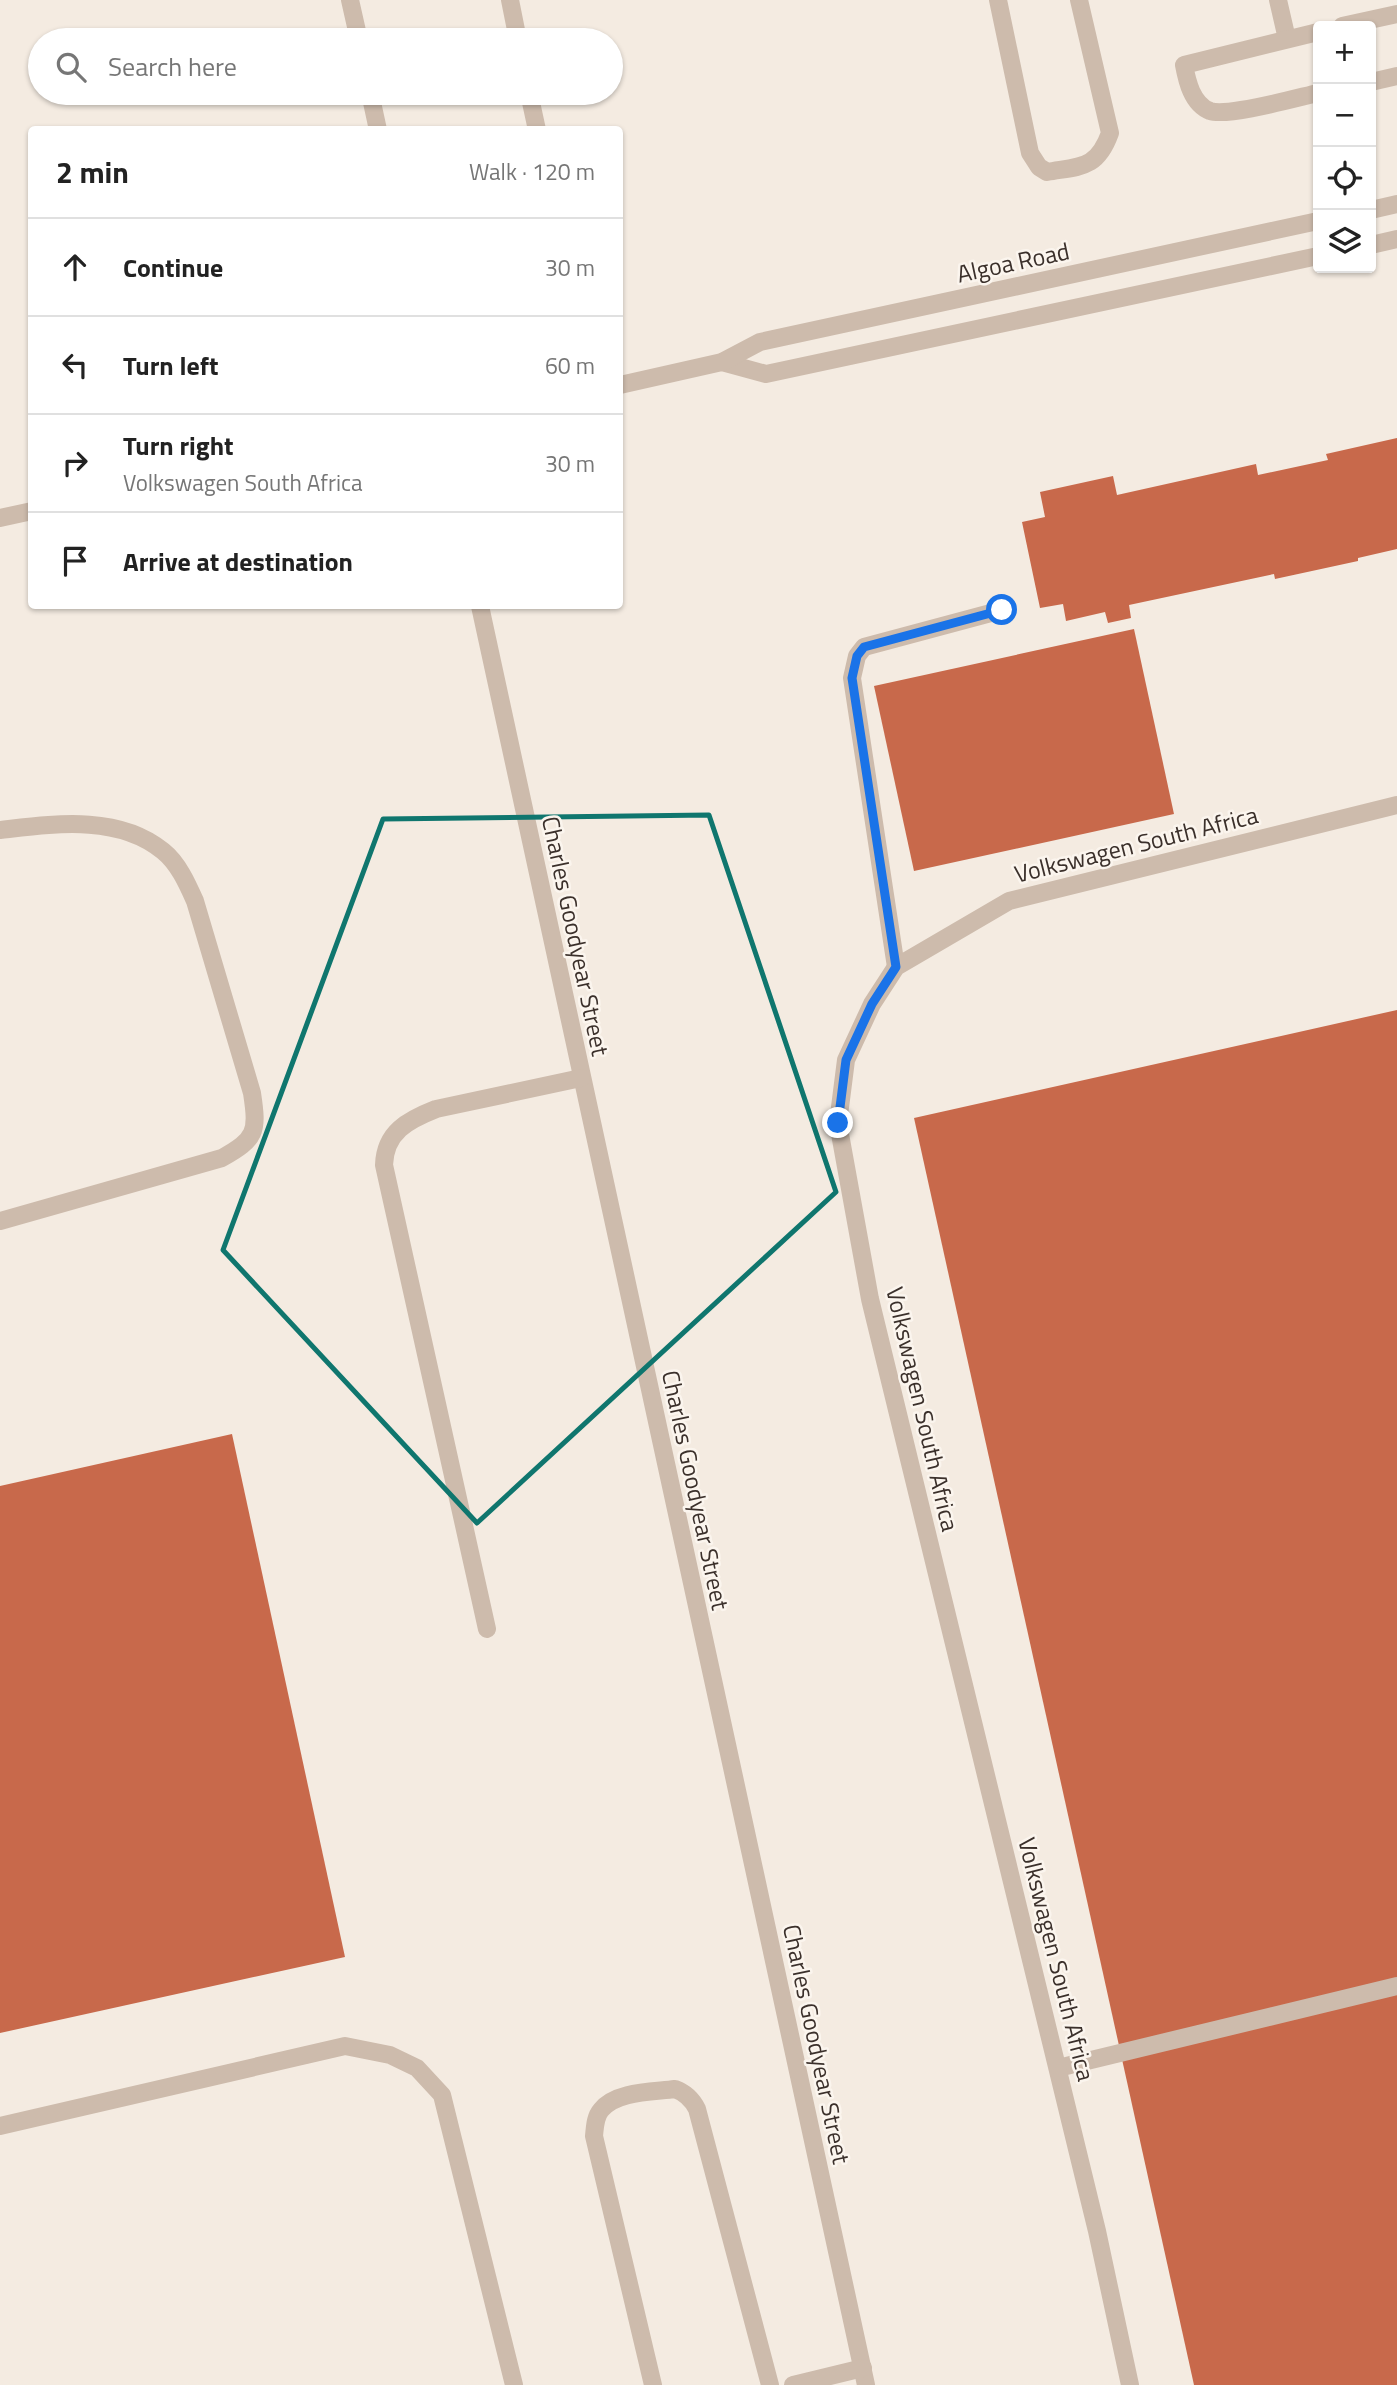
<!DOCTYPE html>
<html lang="en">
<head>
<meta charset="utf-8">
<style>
	:root { --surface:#fff; --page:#f2f2f2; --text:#222; --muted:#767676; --line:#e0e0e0 }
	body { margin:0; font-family:"Titillium Web",sans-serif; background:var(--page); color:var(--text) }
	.controls { position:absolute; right:21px; top:21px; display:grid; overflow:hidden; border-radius:7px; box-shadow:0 2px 5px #0004 }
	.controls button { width:63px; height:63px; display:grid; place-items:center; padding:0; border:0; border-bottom:2px solid var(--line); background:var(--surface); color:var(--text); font:35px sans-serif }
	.stop { position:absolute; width:21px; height:21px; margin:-16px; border:5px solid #1a73e8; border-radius:50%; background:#fff }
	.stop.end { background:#1a73e8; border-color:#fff; box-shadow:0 2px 7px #0008 }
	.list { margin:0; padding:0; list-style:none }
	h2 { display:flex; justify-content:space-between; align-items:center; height:91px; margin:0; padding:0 28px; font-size:30px }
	h2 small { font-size:23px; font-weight:400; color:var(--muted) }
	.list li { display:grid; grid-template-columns:46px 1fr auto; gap:21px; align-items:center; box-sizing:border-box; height:98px; padding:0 28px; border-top:2px solid var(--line) }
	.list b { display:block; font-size:26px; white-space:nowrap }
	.list p { margin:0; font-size:23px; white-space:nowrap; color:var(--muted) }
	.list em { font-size:23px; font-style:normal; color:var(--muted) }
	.icon { flex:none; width:38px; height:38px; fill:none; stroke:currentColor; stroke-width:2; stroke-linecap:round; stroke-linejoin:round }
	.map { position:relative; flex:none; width:1397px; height:2385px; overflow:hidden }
	.search { position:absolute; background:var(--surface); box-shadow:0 2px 5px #0004; left:28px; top:28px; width:595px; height:77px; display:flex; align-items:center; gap:18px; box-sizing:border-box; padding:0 24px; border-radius:38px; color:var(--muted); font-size:26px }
	.panel { position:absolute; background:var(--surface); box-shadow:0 2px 5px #0004; left:28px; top:126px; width:595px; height:483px; border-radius:7px }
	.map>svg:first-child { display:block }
</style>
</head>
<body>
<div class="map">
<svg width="1397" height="2385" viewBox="0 0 1397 2385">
	<rect width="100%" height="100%" fill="#f4ebe1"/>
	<!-- building -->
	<g fill="#c8694b">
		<polygon points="1397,438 1397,549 1358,558 1358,561 1275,579 1274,574 1129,605 1131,618 1108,623 1105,612 1066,621 1063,604 1040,608 1022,522 1045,517 1040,492 1113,476 1117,495 1256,464 1258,475 1328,460 1326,454"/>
		<polygon points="1134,629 1174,814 914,871 874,686"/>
		<polygon points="1397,1010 1397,2385 1194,2385 914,1118"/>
		<polygon points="232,1434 345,1957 0,2033 0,1486"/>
	</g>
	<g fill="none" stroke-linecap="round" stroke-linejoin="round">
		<!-- service -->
		<g stroke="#cdbbac" stroke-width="18">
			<polyline points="350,0 359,40"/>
			<polyline points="510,0 518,40"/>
			<path d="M 998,0 L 1030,153 L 1039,167 L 1047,172 C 1081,166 1097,169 1110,133 L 1079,0"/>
			<polyline points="1278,0 1287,39"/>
			<polyline points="1342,26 1397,14"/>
			<path d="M 1318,32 L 1184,65 C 1187,81 1192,104 1210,111 C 1228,117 1296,98 1318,93"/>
			<polyline points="1371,82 1397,76"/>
			<polyline points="370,93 378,130"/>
			<polyline points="529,93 537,130"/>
			<polyline points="480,606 866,2385"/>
			<path d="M 0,830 C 53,824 118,814 163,851 C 178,863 187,883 195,901 L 252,1093 C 258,1132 256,1139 222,1158 L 0,1221"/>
			<polyline points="896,967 852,678 857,656 864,647 1002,610"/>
			<path d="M 487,1629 L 384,1165 C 385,1132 408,1120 436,1109 L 581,1078"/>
			<polyline points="1058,2068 1397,1986"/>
			<polyline points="0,2126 345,2046 390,2055 417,2068 442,2095 514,2385"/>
			<path d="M 653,2385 L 594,2136 C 595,2127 595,2117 601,2110 C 616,2091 653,2092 675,2089 C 686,2093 692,2099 697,2109 L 770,2385"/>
			<polyline points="793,2385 863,2368"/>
			<polyline points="1130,2385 1097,2231 870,1299 838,1123 846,1060 872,1004 896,967 1009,901 1397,805"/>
		</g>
		<!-- tertiary -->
		<g stroke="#cdbbac" stroke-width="18">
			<polyline points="1371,210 1397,204"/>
			<polyline points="1371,245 1397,239"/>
			<polyline points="722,362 766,374 1318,256"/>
			<polyline points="620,385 722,362 760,342 1318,221"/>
			<polyline points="0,518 32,511"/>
		</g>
	</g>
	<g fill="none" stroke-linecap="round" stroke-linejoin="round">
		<!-- route -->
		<polyline stroke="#1a73e8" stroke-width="9" points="838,1123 846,1060 872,1004 896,967 852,678 857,656 864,647 1002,610"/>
	</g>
	<!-- marked area -->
	<path fill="none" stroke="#0f766e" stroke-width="5" stroke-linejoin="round" d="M 709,815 L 836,1192 L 477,1523 L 223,1250 L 383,819 Z"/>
	<g text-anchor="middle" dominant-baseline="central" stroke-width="5" stroke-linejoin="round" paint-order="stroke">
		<!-- street labels -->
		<g font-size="24" fill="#3b302b" stroke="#fbf5ee">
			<text transform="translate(1013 262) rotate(-12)">Algoa Road</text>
			<text transform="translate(1136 844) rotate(-14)">Volkswagen South Africa</text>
			<text transform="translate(576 936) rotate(78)">Charles Goodyear Street</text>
			<text transform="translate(923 1409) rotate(77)">Volkswagen South Africa</text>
			<text transform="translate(696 1490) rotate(78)">Charles Goodyear Street</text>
			<text transform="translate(1057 1959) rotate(76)">Volkswagen South Africa</text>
			<text transform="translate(817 2044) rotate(78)">Charles Goodyear Street</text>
		</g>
	</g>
</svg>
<div class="controls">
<button>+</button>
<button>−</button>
<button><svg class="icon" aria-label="locate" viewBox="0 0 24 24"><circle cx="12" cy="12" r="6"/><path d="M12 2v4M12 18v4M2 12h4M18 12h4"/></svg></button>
<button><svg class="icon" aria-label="layers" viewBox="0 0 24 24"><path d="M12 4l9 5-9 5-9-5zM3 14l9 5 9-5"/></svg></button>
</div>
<div class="stop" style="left:1002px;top:610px"></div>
<div class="stop end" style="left:838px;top:1123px"></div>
<div class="search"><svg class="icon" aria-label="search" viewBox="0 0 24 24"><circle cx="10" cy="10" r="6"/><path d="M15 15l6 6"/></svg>Search here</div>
<section class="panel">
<h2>2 min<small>Walk · 120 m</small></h2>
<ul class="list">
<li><svg class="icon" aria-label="ahead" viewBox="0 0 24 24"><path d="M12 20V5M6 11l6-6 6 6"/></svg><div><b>Continue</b></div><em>30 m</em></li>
<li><svg class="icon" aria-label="left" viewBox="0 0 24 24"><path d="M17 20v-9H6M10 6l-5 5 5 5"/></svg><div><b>Turn left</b></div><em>60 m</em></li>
<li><svg class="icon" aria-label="right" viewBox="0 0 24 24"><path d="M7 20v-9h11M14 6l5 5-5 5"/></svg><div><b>Turn right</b><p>Volkswagen South Africa</p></div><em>30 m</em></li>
<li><svg class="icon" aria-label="arrive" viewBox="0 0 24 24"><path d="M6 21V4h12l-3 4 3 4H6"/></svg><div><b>Arrive at destination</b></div></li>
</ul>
</section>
</div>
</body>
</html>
